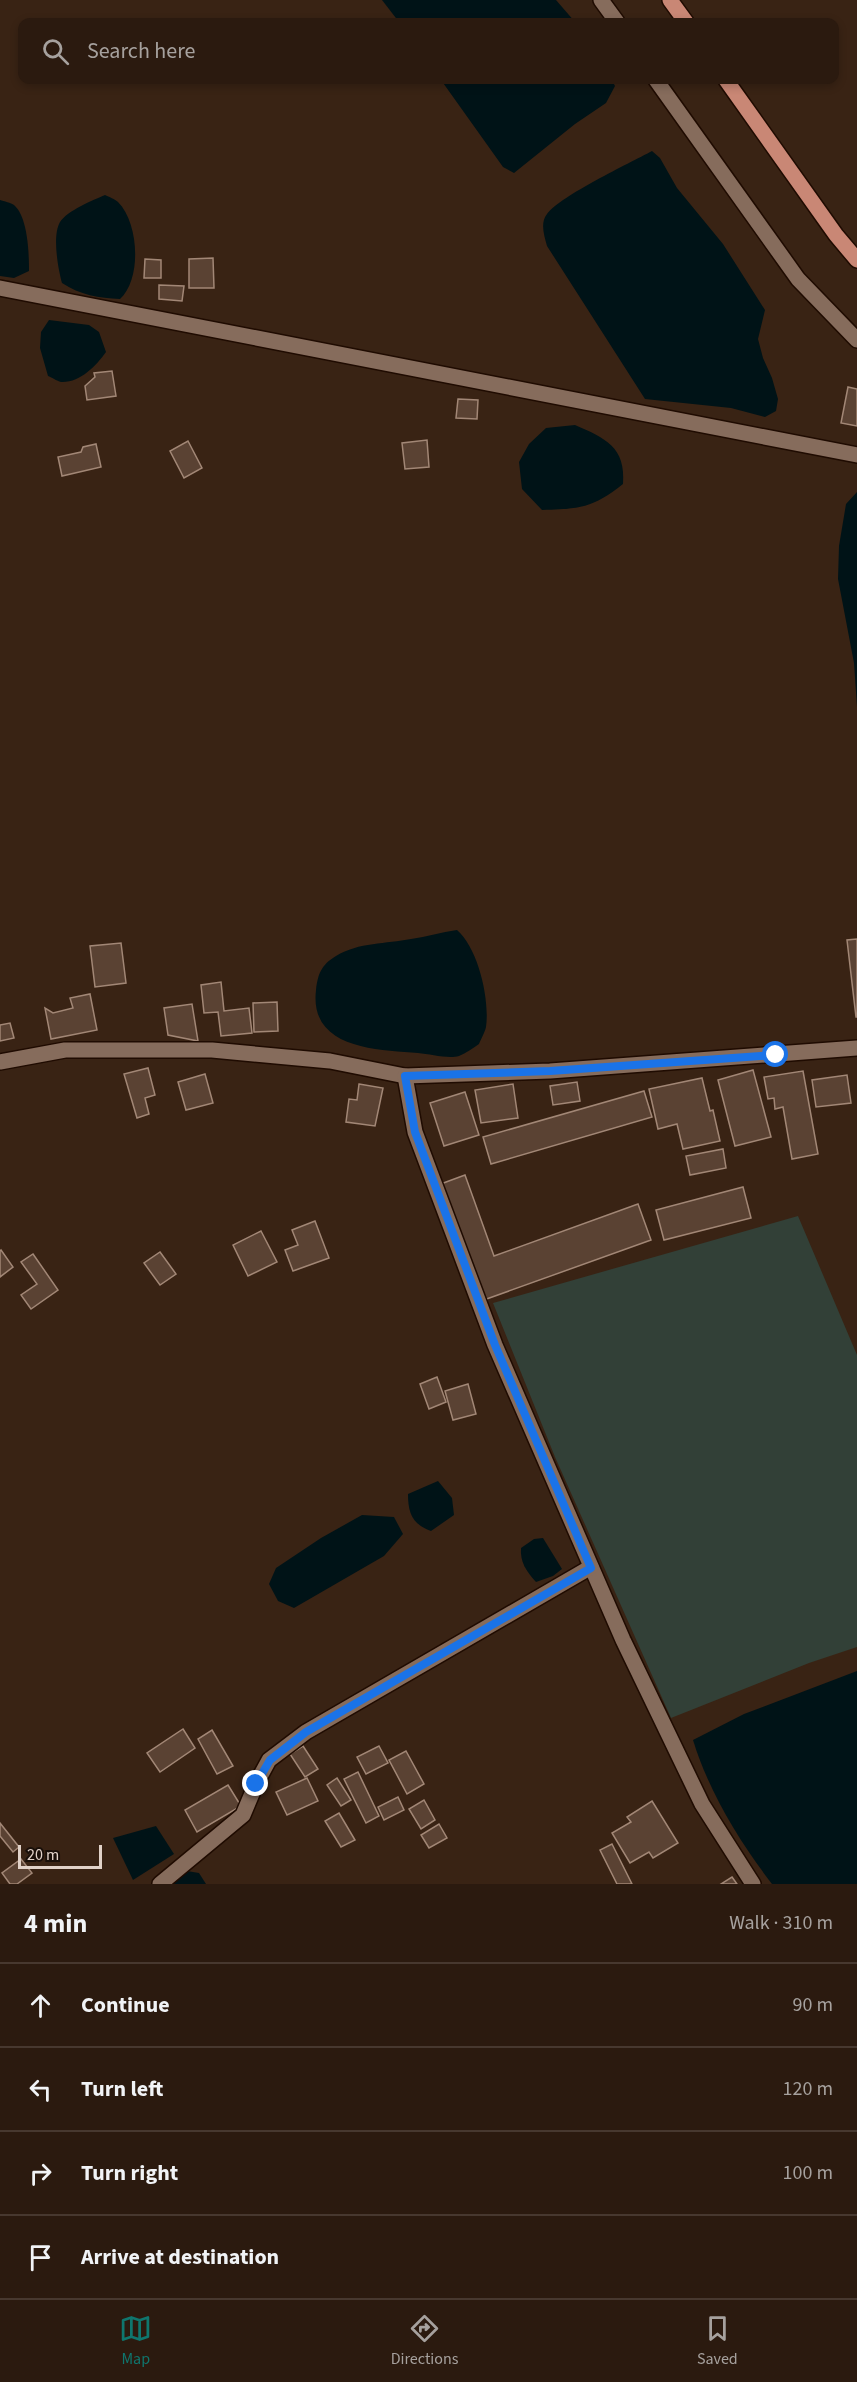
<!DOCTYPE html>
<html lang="en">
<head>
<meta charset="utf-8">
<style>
	:root { --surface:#2b1a0f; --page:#332318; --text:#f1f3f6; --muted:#a6a19e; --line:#47382f; --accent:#0f766e }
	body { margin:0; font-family:"Source Sans 3",sans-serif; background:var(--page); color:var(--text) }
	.scale { position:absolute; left:18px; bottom:15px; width:84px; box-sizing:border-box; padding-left:6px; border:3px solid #e1d2c9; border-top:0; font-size:16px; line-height:21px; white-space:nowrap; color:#e1d2c9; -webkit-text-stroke:4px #190f09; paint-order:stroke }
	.stop { position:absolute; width:18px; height:18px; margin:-14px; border:4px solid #1a73e8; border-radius:50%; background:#fff }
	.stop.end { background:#1a73e8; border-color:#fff; box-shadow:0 2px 6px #0008 }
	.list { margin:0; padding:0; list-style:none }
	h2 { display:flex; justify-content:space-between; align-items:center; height:78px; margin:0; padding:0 24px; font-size:26px }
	h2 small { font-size:20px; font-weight:400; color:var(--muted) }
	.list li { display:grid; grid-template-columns:39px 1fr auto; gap:18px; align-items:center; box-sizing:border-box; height:84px; padding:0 24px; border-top:2px solid var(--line) }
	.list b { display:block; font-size:22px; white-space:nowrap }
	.list em { font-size:20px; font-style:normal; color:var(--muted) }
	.icon { flex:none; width:33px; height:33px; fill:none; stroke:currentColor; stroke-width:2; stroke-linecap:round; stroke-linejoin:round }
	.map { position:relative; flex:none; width:857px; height:1884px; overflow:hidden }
	.search { position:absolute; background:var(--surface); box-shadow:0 3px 9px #0003; left:18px; right:18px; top:18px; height:66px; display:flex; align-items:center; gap:15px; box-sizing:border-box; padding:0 21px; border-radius:12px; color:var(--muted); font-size:22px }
	.sheet { height:414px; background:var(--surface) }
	nav { display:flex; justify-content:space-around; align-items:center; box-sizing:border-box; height:84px; border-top:2px solid var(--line); background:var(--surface); font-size:16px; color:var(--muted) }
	nav a { display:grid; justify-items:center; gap:3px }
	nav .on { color:var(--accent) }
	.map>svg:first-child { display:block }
</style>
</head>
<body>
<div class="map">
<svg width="857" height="1884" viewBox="0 0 857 1884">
	<rect width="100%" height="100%" fill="#392314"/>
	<!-- grass -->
	<polygon fill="#324037" points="798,1216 857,1355 857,1647 809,1663 671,1718 555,1457 493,1303"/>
	<!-- water -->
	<g fill="#001317">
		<polygon points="382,0 556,0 575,22 399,22"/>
		<polygon points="441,80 612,80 615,86 606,103 575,124 514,173 503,167"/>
		<path d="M 652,151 L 660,158 L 677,188 L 723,244 L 765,310 L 758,339 L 763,358 L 772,378 L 778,399 L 776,411 L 765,417 L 731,408 L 645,399 L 547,246 C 544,235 540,223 547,214 C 562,195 628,164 652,151 Z"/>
		<path d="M 105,195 C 109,197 115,199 118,202 C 139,223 142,279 120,299 C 99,298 80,295 62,283 C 58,268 52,236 60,222 C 67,211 93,200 105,195 Z"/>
		<path d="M 0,200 C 4,201 11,203 14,205 C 28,217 29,254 29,271 L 14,278 L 0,276 Z"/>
		<path d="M 49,320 L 89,325 L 99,332 L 106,352 C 96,366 80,383 61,382 C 57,381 51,377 48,376 L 40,348 L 41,332 Z"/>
		<path d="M 575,425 C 605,438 626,447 623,484 C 593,508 579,509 542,510 L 522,489 L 519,462 L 529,444 L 546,428 Z"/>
		<polygon points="857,492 857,707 854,663 838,579 839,546 846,504"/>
		<path d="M 457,930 C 478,948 490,999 486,1027 C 485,1032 481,1039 479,1044 C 473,1048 466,1053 459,1056 C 448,1059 430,1054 418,1053 C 377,1050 309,1049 316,990 C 318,974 321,965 336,956 C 359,942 386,944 411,939 C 427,937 441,932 457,930 Z"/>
		<path d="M 438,1481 L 452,1498 L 454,1515 L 431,1531 C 412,1524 408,1513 408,1494 Z"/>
		<polygon points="362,1515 394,1517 403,1534 384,1556 294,1608 278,1601 269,1584 276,1568 321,1538"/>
		<path d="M 543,1538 L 562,1569 L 553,1576 L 536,1582 C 526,1571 520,1562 521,1548 L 534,1539 Z"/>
		<path d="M 857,1671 L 857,1884 L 772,1884 C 739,1841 709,1792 693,1740 L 744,1714 Z"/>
		<polygon points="156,1826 174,1854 133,1880 113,1838"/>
		<polygon points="187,1871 199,1873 206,1884 167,1884"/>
	</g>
	<!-- building -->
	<g fill="#5a4233" stroke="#a28776" stroke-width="1.5">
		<polygon points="213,258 214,288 189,288 189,259"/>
		<polygon points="145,259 161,260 161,278 144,278"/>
		<polygon points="159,285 184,286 182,301 159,299"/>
		<polygon points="112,371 116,396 87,400 85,386 95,377 94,373"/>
		<polygon points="848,387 857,389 857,426 841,423"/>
		<polygon points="458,399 478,400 477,419 456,418"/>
		<polygon points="427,440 429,467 405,469 402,443"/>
		<polygon points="188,441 202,468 184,478 170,451"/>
		<polygon points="96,444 101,467 62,476 58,457 81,452 83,447"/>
		<polygon points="857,939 857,1017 856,1017 847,940"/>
		<polygon points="121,943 126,983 95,987 90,946"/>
		<polygon points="221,982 224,1011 249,1008 252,1033 221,1036 218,1012 204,1013 201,985"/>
		<polygon points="90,994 97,1030 51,1039 45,1008 53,1013 73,1008 70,998"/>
		<polygon points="277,1002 278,1031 254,1032 253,1003"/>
		<polygon points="192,1004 198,1041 168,1035 164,1008"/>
		<polygon points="10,1023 14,1038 0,1041 0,1025"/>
		<polygon points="148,1068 155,1095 145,1098 149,1114 137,1118 124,1074"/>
		<polygon points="753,1070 771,1137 735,1146 718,1080"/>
		<polygon points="803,1071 818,1154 792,1159 783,1107 775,1109 774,1098 768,1099 764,1077"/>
		<polygon points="205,1074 213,1103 186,1110 178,1082"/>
		<polygon points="847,1075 851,1103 816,1107 812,1080"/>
		<polygon points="702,1078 710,1111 713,1110 720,1141 683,1149 677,1124 658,1129 649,1089"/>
		<polygon points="577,1082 580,1101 553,1105 550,1086"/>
		<polygon points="359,1084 383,1088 375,1126 346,1122 349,1099 357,1100"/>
		<polygon points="513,1084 518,1118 481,1123 475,1090"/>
		<polygon points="644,1091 652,1117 491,1164 483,1137"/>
		<polygon points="465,1092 479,1135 444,1146 430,1103"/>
		<polygon points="723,1149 726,1168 690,1175 686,1156"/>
		<polygon points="465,1175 494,1256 638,1204 651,1240 481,1301 438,1185"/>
		<polygon points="743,1187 751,1218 664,1240 656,1210"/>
		<polygon points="315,1221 329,1258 293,1271 285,1250 298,1245 292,1230"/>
		<polygon points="261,1231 277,1262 248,1276 233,1245"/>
		<polygon points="1,1250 13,1267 0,1277 0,1251"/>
		<polygon points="160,1252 176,1274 160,1285 144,1263"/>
		<polygon points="33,1254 58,1290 31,1309 21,1295 37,1284 21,1262"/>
		<polygon points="437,1377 446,1402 429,1409 420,1384"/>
		<polygon points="468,1384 476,1414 453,1420 445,1391"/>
		<polygon points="183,1729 195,1748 160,1772 147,1753"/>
		<polygon points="212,1730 233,1766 217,1774 198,1739"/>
		<polygon points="303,1746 318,1769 305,1777 290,1754"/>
		<polygon points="379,1746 388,1763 366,1774 357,1757"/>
		<polygon points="406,1751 424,1784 407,1794 389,1760"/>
		<polygon points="358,1772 379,1816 366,1823 344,1779"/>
		<polygon points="307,1778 318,1801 287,1815 276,1792"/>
		<polygon points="337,1778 351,1800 341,1806 327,1785"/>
		<polygon points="228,1785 241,1806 197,1832 185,1810"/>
		<polygon points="398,1797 404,1810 384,1820 378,1807"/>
		<polygon points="424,1800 435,1820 421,1829 409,1809"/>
		<polygon points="652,1801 678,1843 653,1858 649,1852 630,1863 612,1833 631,1822 627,1817"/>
		<polygon points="339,1813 355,1840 341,1847 325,1821"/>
		<polygon points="0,1823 19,1847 13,1852 0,1836"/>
		<polygon points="439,1824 447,1838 429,1848 421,1835"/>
		<polygon points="612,1844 632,1884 617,1884 600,1850"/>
		<polygon points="21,1859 32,1873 17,1884 10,1884 2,1873"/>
		<polygon points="732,1877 737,1884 721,1884"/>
	</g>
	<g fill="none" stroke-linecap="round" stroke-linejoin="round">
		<defs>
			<g id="minor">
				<polyline points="601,0 617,22"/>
				<polyline points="656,80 798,279 857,340"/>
				<polyline points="0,288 857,455"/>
				<polyline points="0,1062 65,1050 212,1050 330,1061 405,1076 550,1071 857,1048"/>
				<polyline points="405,1076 415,1132 495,1345 623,1640 702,1804 753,1884"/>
				<polyline points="160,1884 243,1815 256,1784 269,1760 306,1732 591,1567"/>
			</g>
			<g id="major">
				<polyline points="670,0 686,22"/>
				<polyline points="726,80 836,235 857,260"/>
			</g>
		</defs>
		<!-- minor casing -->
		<use href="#minor" stroke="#1f0b01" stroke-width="18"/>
		<!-- major casing -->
		<use href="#major" stroke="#1f0b01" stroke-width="18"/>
		<!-- minor -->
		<use href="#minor" stroke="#866c5c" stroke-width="15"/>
		<!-- major -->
		<use href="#major" stroke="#c98775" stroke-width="15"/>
	</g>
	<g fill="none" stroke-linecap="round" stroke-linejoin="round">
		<!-- route -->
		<polyline stroke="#1a73e8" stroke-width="8" points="256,1784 270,1760 306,1732 591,1568 495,1345 415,1132 405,1076 550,1071 776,1055"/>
	</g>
</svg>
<div class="scale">20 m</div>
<div class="stop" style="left:776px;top:1055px"></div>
<div class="stop end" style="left:256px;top:1784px"></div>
<div class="search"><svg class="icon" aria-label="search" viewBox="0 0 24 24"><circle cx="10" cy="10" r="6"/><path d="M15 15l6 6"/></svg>Search here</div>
</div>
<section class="sheet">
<h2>4 min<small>Walk · 310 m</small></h2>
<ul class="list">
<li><svg class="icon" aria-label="ahead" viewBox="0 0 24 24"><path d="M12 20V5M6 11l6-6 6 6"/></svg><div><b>Continue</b></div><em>90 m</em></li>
<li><svg class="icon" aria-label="left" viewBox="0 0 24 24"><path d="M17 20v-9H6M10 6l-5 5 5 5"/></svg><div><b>Turn left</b></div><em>120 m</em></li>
<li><svg class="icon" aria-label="right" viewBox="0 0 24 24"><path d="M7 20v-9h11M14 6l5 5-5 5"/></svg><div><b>Turn right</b></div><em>100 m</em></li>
<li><svg class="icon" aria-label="arrive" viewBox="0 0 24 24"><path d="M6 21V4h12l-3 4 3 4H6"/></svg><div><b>Arrive at destination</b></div></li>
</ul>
</section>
<nav>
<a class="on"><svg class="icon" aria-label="map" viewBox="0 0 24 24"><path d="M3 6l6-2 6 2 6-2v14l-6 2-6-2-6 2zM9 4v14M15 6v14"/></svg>Map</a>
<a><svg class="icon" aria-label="directions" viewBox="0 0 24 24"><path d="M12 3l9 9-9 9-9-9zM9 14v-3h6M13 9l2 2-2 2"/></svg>Directions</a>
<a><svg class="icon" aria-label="saved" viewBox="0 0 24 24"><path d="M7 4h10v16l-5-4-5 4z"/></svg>Saved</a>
</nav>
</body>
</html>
